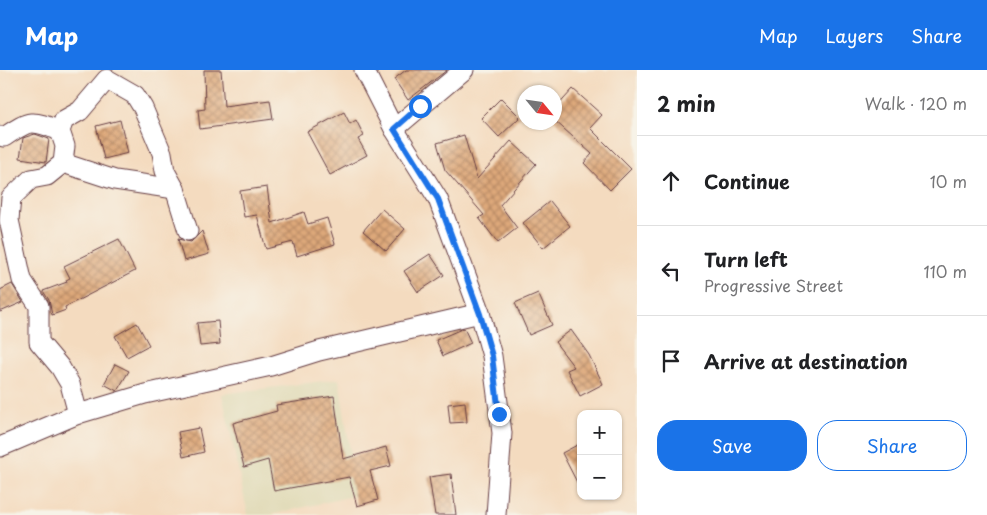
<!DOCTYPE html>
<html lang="en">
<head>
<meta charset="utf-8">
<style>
	:root { --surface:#fff; --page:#f6f6f6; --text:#202124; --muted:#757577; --line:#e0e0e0; --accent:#1a73e8 }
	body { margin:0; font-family:"Playpen Sans",sans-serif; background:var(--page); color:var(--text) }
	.controls { position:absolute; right:15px; bottom:15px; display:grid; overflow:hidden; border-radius:10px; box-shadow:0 1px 4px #0004 }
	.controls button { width:45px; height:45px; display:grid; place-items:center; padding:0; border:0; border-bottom:1px solid var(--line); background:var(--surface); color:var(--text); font:25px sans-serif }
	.compass { position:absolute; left:517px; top:15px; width:45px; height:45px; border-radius:50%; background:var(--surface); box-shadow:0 1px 4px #0004; rotate:119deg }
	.stop { position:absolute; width:15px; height:15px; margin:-11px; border:4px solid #1a73e8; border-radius:50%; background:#fff }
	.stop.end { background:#1a73e8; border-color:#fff; box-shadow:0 1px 5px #0008 }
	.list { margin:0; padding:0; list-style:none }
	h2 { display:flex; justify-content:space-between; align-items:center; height:65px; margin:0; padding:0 20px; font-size:21px }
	h2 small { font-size:16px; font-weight:400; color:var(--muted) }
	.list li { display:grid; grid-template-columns:32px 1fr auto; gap:15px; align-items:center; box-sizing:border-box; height:90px; padding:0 20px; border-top:1px solid var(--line) }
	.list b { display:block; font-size:19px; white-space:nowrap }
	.list p { margin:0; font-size:16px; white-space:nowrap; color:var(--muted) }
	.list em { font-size:16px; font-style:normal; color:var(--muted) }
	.actions { display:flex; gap:10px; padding:15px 20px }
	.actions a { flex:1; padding:11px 0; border:1px solid var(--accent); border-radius:20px; text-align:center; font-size:18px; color:var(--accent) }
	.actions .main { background:var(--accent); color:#fff }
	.icon { flex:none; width:28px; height:28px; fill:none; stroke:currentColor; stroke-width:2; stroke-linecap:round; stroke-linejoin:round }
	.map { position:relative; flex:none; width:637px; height:445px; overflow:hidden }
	header { display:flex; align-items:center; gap:30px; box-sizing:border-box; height:70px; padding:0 25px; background:var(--accent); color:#fff }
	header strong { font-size:24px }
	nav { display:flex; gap:28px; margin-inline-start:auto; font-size:18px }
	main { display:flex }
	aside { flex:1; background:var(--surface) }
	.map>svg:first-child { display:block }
</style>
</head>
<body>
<header>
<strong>Map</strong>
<nav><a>Map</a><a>Layers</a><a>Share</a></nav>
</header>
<main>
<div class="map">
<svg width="637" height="445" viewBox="0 0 637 445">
	<defs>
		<pattern id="building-cross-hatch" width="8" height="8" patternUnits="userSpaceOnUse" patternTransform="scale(1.25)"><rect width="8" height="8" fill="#dda87a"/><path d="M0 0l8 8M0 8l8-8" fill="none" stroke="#b58864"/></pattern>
	</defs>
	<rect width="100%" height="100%" fill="#f7f3e8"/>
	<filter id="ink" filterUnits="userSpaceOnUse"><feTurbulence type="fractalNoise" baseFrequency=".02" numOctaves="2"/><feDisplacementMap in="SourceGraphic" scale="10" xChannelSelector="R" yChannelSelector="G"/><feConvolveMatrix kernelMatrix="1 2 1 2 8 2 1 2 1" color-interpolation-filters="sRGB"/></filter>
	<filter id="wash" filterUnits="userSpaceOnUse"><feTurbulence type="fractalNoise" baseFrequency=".0096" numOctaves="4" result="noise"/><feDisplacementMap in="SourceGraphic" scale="20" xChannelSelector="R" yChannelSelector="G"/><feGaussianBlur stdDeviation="1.12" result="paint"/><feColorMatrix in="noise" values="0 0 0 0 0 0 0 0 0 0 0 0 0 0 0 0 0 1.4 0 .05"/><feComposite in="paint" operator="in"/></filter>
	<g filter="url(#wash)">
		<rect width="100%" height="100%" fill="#f4dbbf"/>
		<!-- built -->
		<polygon fill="#e2dcba" points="339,309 357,425 270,445 248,445 222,324"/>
		<g id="blocks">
			<!-- building -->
			<g fill="url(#building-cross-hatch)">
				<polygon points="204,0 221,0 224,36 270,30 273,49 200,59 198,40 205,39"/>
				<polygon points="406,0 447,0 408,30 394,9"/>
				<polygon points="573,19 602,45 590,58 631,99 610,120 584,93 592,84 554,50 554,40"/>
				<polygon points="501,28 520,47 499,67 481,48"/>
				<polygon points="344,42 350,54 356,50 364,66 358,69 367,85 330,105 307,62"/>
				<polygon points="120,50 128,83 104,89 96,56"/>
				<polygon points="35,64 49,69 46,92 20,88 23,68"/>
				<polygon points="464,65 477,109 511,71 536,94 500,135 517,158 498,173 479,148 484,145 445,100 437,73"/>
				<polygon points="267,117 272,153 304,142 308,154 327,148 335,174 297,186 293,172 266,179 257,145 244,147 240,121"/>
				<polygon points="550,131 570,156 543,178 523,153"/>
				<polygon points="382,139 405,159 386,181 363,161"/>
				<polygon points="202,161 209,184 184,191 178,169 191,172"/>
				<polygon points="119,169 135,201 65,237 66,240 52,245 49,230 43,221 67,212 66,210 70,208 64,196"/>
				<polygon points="430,184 444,205 418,222 404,201"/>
				<polygon points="12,214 23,232 0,242 0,220"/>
				<polygon points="538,223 552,255 529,265 515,233"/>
				<polygon points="218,251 220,274 200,276 197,253"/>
				<polygon points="137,253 149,275 127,287 115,266"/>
				<polygon points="464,258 471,273 443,286 436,270"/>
				<polygon points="571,260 589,285 603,314 580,326 567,300 574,297 555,272"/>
				<polygon points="115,294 129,301 117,321 104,314"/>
				<polygon points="334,326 343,389 386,377 391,396 370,401 378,430 357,436 349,407 274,421 268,390 244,397 233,353 277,341 276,335"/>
				<polygon points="465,332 467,352 450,353 448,334"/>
				<polygon points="199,358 204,382 183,387 178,362"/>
				<polygon points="581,373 581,420 562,383"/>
				<polygon points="451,404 456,445 435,445 429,407"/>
			</g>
		</g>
	</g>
	<g filter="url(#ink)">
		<use href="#blocks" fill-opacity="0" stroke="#643b41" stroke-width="1"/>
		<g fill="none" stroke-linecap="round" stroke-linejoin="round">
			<defs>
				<g id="minor">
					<polyline points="364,0 394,59 438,129 480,243 492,286 502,363 496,445"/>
					<polyline points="394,59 464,0"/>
					<path d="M 0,66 L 4,67 C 30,50 30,49 60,61"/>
					<polyline points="63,93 115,110 175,119"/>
					<polyline points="78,344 70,314 60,297 39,272 39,236 22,210 9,150 11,128 31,109 47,106 63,93 65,76 60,61 64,50 80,41 107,9 135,25 143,38 162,83 165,101 175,119 188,161"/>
					<polyline points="0,377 78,344 145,324 271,296 319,281 480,243"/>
				</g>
			</defs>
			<!-- minor casing -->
			<use href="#minor" stroke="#643b41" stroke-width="21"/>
			<!-- minor -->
			<use href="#minor" stroke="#fff" stroke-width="19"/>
		</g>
	</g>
	<g fill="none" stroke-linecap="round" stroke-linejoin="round" filter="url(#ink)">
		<!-- route -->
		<polyline stroke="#1a73e8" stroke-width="6" points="420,36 394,59 438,129 480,244 492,286 499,344"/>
	</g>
</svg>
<div class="controls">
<button>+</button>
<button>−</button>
</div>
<svg class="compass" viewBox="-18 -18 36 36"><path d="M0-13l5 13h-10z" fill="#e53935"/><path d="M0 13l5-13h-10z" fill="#757577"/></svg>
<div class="stop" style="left:420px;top:36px"></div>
<div class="stop end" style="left:499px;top:344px"></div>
</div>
<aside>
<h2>2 min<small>Walk · 120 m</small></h2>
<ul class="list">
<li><svg class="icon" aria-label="ahead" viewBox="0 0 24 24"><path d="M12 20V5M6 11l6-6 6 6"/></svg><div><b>Continue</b></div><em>10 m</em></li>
<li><svg class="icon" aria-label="left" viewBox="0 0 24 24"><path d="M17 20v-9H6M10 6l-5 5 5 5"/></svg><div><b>Turn left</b><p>Progressive Street</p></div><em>110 m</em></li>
<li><svg class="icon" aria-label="arrive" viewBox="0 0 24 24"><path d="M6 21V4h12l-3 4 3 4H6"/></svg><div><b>Arrive at destination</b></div></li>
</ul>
<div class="actions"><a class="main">Save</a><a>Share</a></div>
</aside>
</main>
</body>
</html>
